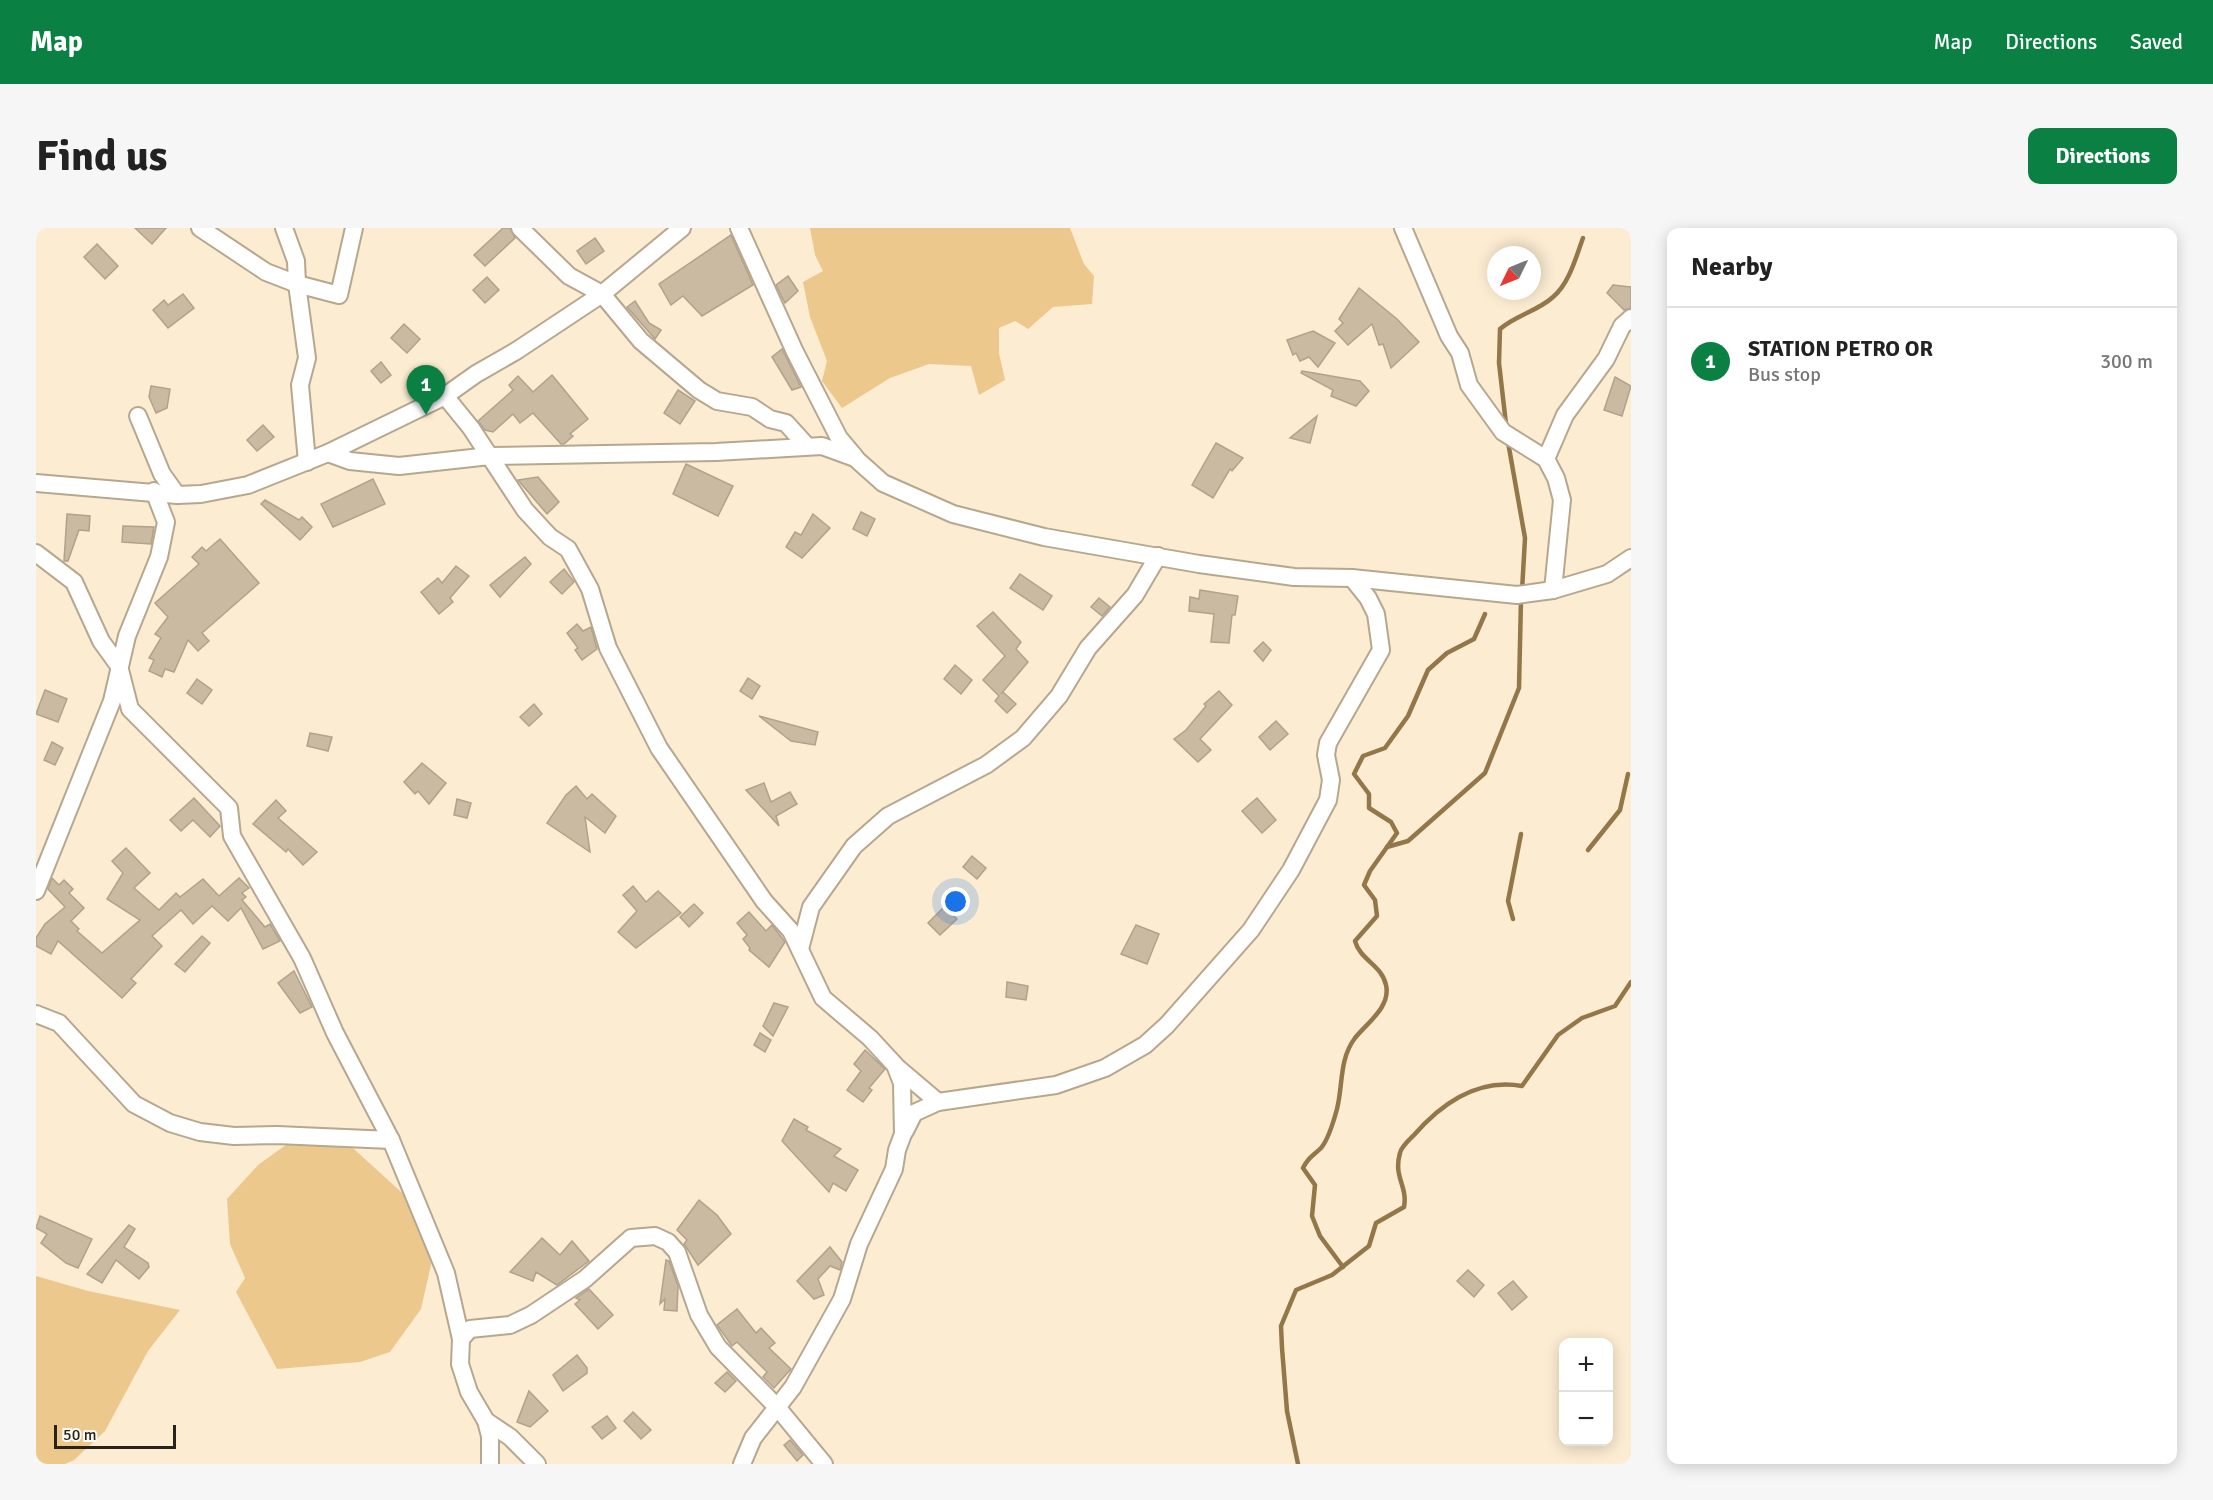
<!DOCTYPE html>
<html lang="en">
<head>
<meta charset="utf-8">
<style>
	:root { --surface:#fff; --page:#f6f6f6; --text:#222; --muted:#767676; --line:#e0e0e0; --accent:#0b8043 }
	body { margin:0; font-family:Signika,sans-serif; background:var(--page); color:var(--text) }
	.controls { position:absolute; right:18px; bottom:18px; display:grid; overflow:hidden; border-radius:12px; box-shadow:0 3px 15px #0003 }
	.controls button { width:54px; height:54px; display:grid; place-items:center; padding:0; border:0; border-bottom:2px solid var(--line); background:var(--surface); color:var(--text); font:30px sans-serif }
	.compass { position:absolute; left:1451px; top:18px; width:54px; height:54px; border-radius:50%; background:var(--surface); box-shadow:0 3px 15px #0003; rotate:227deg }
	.scale { position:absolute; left:18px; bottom:15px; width:122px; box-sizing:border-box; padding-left:6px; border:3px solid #29231a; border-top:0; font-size:16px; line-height:21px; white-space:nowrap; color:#29231a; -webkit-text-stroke:4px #fefbf6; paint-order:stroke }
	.you { position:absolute; left:920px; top:674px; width:21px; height:21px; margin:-15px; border:4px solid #fff; border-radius:50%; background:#1a73e8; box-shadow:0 0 0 9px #1a73e833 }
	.badge { display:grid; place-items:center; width:39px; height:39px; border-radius:50%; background:var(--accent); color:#fff; font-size:20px; font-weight:700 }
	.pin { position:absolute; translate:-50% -50px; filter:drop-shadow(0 2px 3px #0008) }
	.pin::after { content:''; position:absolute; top:32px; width:21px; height:18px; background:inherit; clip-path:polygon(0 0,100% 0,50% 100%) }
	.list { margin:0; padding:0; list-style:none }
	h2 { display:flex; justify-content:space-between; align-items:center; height:78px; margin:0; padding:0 24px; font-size:26px }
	h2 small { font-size:20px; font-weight:400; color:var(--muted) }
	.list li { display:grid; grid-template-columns:39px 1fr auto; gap:18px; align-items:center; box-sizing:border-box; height:108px; padding:0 24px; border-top:2px solid var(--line) }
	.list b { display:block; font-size:22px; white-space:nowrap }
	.list p { margin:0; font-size:20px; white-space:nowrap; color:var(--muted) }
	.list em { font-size:20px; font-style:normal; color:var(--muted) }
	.map { position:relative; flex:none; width:1595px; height:1236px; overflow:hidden; border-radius:12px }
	header { display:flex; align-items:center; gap:36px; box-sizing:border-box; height:84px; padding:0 30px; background:var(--accent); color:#fff }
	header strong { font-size:28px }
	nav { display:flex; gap:33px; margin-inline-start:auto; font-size:21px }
	.intro { display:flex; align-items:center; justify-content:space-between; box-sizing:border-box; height:144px; padding:0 36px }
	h1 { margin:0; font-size:42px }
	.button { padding:15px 27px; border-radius:12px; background:var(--accent); color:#fff; font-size:21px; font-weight:700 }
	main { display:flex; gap:36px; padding:0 36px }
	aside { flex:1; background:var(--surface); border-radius:12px; box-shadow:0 3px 15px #0003 }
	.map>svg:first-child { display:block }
</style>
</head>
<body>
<header>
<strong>Map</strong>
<nav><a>Map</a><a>Directions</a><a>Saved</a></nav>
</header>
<div class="intro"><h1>Find us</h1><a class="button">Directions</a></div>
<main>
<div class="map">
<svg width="1595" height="1236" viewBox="0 0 1595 1236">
	<rect width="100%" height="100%" fill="#fcecd2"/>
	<!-- green -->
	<g fill="#ecc88d">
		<polygon points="774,0 1034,0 1048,36 1058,48 1056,76 1017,79 992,101 979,93 963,100 963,125 969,152 943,167 935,138 893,136 854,150 806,180 786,153 791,133 774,89 767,54 787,43 779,27"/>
		<polygon points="261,909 307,911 374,972 377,987 397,1028 385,1081 354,1124 324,1134 241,1141 200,1064 209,1050 194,1016 191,971 222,937"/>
		<polygon points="0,1048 52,1063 144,1082 112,1123 69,1203 38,1232 29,1236 0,1236"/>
	</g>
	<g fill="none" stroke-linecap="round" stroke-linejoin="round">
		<!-- stream -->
		<g stroke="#937749" stroke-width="4.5">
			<path d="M 1470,196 L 1463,135 L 1464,101 C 1480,87 1502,83 1517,69 C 1533,56 1540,29 1547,10"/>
			<polyline points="1472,214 1489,310 1486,363"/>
			<polyline points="1351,619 1372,613 1449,545 1483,460 1485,371"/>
			<polyline points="1552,622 1584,582 1592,546"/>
			<polyline points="1477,691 1472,673 1485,606"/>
			<path d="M 1307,1039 L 1284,1008 L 1276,988 L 1279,957 L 1267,940 C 1272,929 1277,928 1285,920 C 1292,912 1298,892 1301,881 C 1307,858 1303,831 1319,810 C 1331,795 1355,779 1350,757 C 1346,737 1324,732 1319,713 L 1341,688 L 1339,672 L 1328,657 L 1334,643 L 1361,605 L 1355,594 L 1333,580 L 1333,566 L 1318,546 L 1327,528 L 1349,520 L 1372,488 L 1392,442 L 1411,425 L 1438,411 L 1449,386"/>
			<path d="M 1262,1236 L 1251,1183 L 1246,1120 L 1245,1098 L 1260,1062 L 1296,1047 L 1333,1018 L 1340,995 L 1368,979 C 1372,958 1357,949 1364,925 C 1365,919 1373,912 1378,907 C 1406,875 1442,850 1486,858 L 1522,807 L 1546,790 L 1579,778 L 1595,754"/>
		</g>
	</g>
	<!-- building -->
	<g fill="#cabaa2" stroke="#b2a28b" stroke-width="1.5">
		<polygon points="99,0 130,0 116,16"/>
		<polygon points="467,0 474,0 479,10 449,38 438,27"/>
		<polygon points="695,7 717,57 666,88 647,68 635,77 623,56"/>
		<polygon points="559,10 568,23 550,36 541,23"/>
		<polygon points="61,16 82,38 69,51 48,29"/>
		<polygon points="752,48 762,63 749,75 740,57"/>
		<polygon points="451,49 463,62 449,75 437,62"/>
		<polygon points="1577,57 1595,59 1595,80 1588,82 1571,65"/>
		<polygon points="1323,60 1361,91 1383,114 1355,140 1347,116 1343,117 1336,96 1312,117 1299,103 1307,95 1303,91"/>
		<polygon points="147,66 158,80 132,100 117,82 128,72 132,77"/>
		<polygon points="599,73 613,95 625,102 619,111 591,79"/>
		<polygon points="368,96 384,111 371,125 355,110"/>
		<polygon points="1277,103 1299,115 1282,139 1273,129 1264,133 1260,125 1257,127 1251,112"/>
		<polygon points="746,121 765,159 756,162 736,129"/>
		<polygon points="345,134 355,147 345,155 335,143"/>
		<polygon points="1266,143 1324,153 1333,163 1320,178 1295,168 1297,162 1265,145"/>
		<polygon points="516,147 552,191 534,206 537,208 528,216 525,216 497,185 484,195 477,186 457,204 449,202 442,193 477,162 473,157 482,148 497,164"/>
		<polygon points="1579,149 1595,158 1586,188 1568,182"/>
		<polygon points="115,158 134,161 131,180 120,185 113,169"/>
		<polygon points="642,162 659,173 644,196 628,185"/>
		<polygon points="1281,188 1274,215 1254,210"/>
		<polygon points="227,197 238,209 221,223 211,212"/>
		<polygon points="1180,215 1207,230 1196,243 1194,241 1177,270 1156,257"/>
		<polygon points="650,236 697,258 682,288 637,266"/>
		<polygon points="502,249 523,274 511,286 482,252"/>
		<polygon points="337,251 349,276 297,299 285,276"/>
		<polygon points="229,272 263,292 266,289 276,299 264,312 225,276"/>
		<polygon points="825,284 839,291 831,308 817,301"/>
		<polygon points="31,286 54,288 53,303 43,302 32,333 28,333"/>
		<polygon points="777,286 794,300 766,330 750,319 759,304 765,307"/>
		<polygon points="87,298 118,299 115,316 86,314"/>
		<polygon points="184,311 223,355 166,405 173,413 162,423 152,412 138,444 129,441 126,449 113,443 118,432 113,430 125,410 119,406 132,389 119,375 163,336 156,329 166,319 170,323"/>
		<polygon points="489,329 495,336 464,369 454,357"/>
		<polygon points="420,338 433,348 414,370 417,374 403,386 385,364 402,350 406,355"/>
		<polygon points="528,341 538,354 526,366 514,354"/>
		<polygon points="984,346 1016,368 1007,382 974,360"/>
		<polygon points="1164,362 1202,368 1199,387 1196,387 1193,415 1175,414 1178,386 1153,383 1154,369 1163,371"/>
		<polygon points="1063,370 1074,379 1066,388 1055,379"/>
		<polygon points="957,384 985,414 980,421 992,434 965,466 967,464 980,476 971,485 959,473 963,468 947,452 969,428 941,398"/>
		<polygon points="541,396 547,403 555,399 561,421 546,432 539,422 542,420 531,405"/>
		<polygon points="1227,414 1235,422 1227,433 1218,423"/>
		<polygon points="919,437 936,452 925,466 908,451"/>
		<polygon points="712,450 724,458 716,471 704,463"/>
		<polygon points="161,451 176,462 166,476 151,465"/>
		<polygon points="9,462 31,471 22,494 0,486"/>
		<polygon points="1183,463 1196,477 1164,511 1175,522 1162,534 1138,511 1150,502 1170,478 1168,476"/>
		<polygon points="498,476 506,486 493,498 484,489"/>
		<polygon points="723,488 782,504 779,517 755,513"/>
		<polygon points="1240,493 1252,506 1234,522 1223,509"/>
		<polygon points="274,505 296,509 292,523 271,518"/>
		<polygon points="16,514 27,520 19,537 8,532"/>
		<polygon points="386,535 410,555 393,576 382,563 379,566 368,554"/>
		<polygon points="728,555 735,574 754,564 761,576 740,588 743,598 710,562"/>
		<polygon points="540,558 551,571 556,566 580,588 569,605 549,589 554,624 511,595 530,567"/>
		<polygon points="158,570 184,598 174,609 157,592 145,603 134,592"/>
		<polygon points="1221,570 1240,592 1226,605 1206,583"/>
		<polygon points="421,571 435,575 431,590 418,587"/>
		<polygon points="240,572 250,583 242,590 281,624 267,637 252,621 250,624 217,596"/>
		<polygon points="90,620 114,645 98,660 123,682 140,665 144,669 167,651 183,668 203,650 213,660 206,665 210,669 206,672 229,699 234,696 244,713 227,721 205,680 192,693 176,678 157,696 145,682 116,708 126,718 95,751 100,755 86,770 22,713 15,726 0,718 0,710 9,696 29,679 12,661 16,650 23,657 28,652 37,661 33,665 48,680 35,693 43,701 41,703 66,725 104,692 71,671 87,645 76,633"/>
		<polygon points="936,628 950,640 941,651 927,639"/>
		<polygon points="597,658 610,674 622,663 645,685 600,720 582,704 601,683 587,667"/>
		<polygon points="658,676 667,685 653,699 644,689"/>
		<polygon points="908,679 921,691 904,707 892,695"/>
		<polygon points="713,684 730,703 736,697 749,714 733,739 713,722 714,720 707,711 711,707 701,695"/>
		<polygon points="1100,697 1123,706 1111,736 1085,726"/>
		<polygon points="166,708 174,715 149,744 139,736"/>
		<polygon points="258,743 276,779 264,785 242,755"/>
		<polygon points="971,754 992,758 990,772 970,769"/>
		<polygon points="738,775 752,779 737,808 727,798"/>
		<polygon points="724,805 735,812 729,824 718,817"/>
		<polygon points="829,822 849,841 833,860 836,862 827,874 811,862 825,843 818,836"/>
		<polygon points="758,891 772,899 770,902 805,921 798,928 822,942 810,963 797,955 793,964 746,913"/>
		<polygon points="663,972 681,987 695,1006 662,1037 648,1016 651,1012 641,1002"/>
		<polygon points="4,988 56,1011 42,1040 30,1035 5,1015 11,1006 0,1000"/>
		<polygon points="93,997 99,1001 88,1019 112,1035 113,1039 103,1051 80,1032 66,1055 51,1046"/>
		<polygon points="506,1010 524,1027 536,1013 553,1033 521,1057 500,1044 497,1053 474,1044"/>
		<polygon points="794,1019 806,1034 804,1042 794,1038 782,1051 788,1067 778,1071 761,1053"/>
		<polygon points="630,1032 633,1033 642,1058 641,1083 628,1082 629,1071 624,1076"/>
		<polygon points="1432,1042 1448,1057 1438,1069 1421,1053"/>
		<polygon points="1477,1053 1491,1069 1476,1082 1462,1065"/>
		<polygon points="553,1061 577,1087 562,1101 539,1076 544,1072 540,1070"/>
		<polygon points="701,1081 720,1105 725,1100 739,1115 733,1120 755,1141 738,1160 727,1149 731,1144 701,1114 696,1118 681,1097"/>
		<polygon points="541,1127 551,1140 551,1145 527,1163 517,1147"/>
		<polygon points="691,1144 700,1153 689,1164 679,1155"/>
		<polygon points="493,1163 512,1183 494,1199 481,1194"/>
		<polygon points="597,1184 615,1202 605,1211 588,1193"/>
		<polygon points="571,1188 580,1200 566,1211 556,1199"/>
		<polygon points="754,1212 767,1227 761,1233 748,1217"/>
	</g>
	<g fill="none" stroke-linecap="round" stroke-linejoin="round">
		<defs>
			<g id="minor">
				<polyline points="164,0 230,44 261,56 260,33 248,0"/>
				<polyline points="484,0 533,48 566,66 605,113 663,162 681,173 716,179 734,191 750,195 770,217"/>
				<polyline points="703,0 759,124 803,210 819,229"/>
				<polyline points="1367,0 1413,108 1424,125 1433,157 1467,204 1510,231 1520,250 1526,272 1517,362"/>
				<polyline points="409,168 435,200 489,282 514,309 532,321 554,361 572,420 623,520 728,673 755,703 787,770 834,810 859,837 866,855 867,906 861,922 858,941 823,1016 806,1071 757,1159 717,1210 706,1236"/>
				<polyline points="102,188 126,246 141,267"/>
				<polyline points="292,225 314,233 363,238 454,228 680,224 786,218 819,230 847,255 917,286 1008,309 1163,336 1258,349 1316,350 1481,367 1517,362 1571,346 1595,330"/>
				<polyline points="1510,231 1529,187 1570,131 1586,98 1595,90"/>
				<polyline points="271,234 264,157 271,130 261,56 303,67 318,0"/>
				<polyline points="0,255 141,267 165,266 212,257 292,225 409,168 440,146 480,123 566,66 646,0"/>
				<polyline points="0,325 38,354 65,413 83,438 94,481 193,580 196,608 266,730 299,805 355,912 410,1045 425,1111 424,1136 433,1164 450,1193 474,1209 501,1236"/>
				<polyline points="0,663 76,473 91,408 123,329 130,294 118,263"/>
				<polyline points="764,721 775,679 818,618 852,588 950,537 987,510 1023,468 1052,420 1099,367 1122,328"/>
				<polyline points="0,786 23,795 98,876 134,895 164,904 198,908 241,907 355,912"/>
				<polyline points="862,840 902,874"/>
				<polyline points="869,903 878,885 902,874 1020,857 1069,840 1109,817 1131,797 1215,702 1255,642 1292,572 1295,552 1290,527 1292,515 1345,422 1340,386 1332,370 1316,350"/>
				<polyline points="425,1111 434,1101 474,1097 495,1087 549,1051 595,1010 619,1008 632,1014 641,1024 663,1087 682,1119 741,1179 788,1236"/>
				<polyline points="450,1193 454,1208 454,1236"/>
			</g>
		</defs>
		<!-- minor casing -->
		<use href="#minor" stroke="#b6a78f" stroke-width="20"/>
		<!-- minor -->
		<use href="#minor" stroke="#fff" stroke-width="16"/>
	</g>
</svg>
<div class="controls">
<button>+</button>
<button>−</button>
</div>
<svg class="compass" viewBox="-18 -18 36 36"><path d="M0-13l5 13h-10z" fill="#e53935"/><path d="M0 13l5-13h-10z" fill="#767676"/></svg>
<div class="scale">50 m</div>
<div class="you"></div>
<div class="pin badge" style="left:390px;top:187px">1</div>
</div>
<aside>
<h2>Nearby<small></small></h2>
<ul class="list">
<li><span class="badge">1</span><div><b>STATION PETRO OR</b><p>Bus stop</p></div><em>300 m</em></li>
</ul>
</aside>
</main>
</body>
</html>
